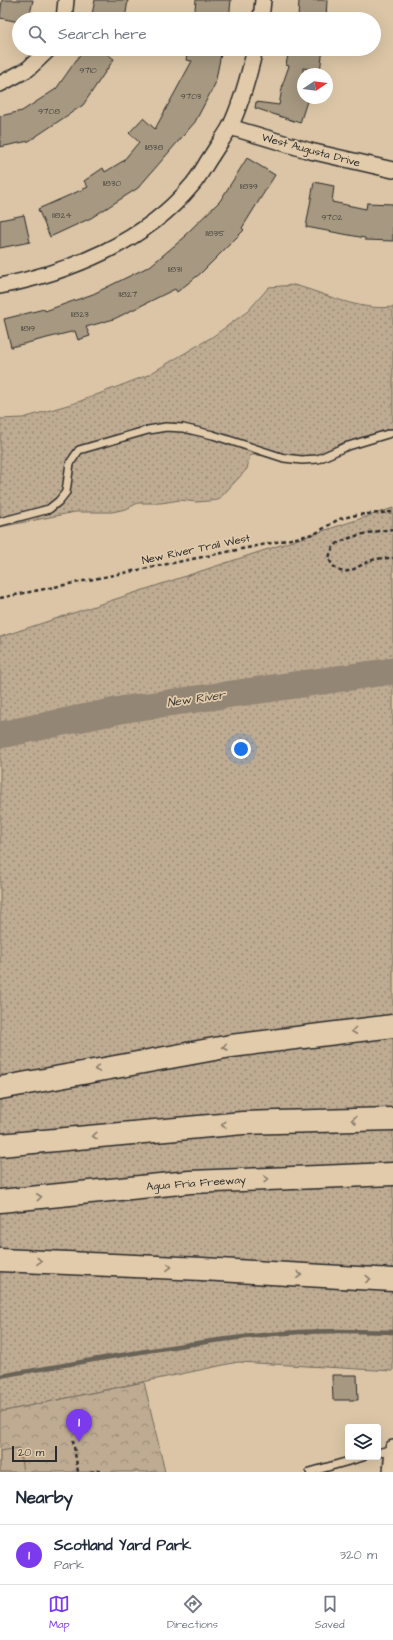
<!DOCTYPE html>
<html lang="en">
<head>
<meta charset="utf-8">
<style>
	:root { --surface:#fff; --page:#f2f2f3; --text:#1f2937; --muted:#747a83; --line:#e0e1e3; --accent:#7c3aed }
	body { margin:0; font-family:"Architects Daughter",sans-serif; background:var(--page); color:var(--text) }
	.controls { position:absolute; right:12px; bottom:12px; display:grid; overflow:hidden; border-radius:4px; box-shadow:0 4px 16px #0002 }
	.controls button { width:36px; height:36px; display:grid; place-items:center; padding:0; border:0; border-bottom:1px solid var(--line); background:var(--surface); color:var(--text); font:20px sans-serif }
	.compass { position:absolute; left:297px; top:68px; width:36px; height:36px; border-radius:50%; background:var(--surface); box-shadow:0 4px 16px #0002; rotate:77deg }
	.scale { position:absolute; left:12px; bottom:10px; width:45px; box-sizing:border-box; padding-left:4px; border:2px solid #2b2b2b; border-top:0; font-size:11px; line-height:14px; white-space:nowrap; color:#2b2b2b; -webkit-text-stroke:3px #e2cbab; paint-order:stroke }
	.you { position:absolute; left:241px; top:749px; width:14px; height:14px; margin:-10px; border:3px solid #fff; border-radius:50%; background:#1a73e8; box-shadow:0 0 0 6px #1a73e833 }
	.badge { display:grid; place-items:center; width:26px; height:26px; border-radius:50%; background:var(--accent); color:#fff; font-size:13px; font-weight:700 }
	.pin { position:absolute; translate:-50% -33px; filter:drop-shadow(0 1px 2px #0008) }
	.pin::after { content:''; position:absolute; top:21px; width:14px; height:12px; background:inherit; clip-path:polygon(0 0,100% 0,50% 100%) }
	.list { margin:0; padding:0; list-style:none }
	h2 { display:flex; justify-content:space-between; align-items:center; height:52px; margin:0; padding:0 16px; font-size:17px }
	h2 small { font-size:13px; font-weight:400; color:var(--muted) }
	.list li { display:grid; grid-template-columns:26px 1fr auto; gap:12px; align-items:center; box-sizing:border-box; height:60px; padding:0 16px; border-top:1px solid var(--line) }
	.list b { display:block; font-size:15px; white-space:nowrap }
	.list p { margin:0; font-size:13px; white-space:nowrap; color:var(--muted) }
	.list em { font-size:13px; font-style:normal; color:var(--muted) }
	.icon { flex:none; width:22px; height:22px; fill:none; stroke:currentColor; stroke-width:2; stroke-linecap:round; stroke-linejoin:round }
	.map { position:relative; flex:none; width:393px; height:1472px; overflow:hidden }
	.search { position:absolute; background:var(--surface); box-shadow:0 4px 16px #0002; left:12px; right:12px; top:12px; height:44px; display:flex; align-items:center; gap:10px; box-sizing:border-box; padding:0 14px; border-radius:22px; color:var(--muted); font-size:15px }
	.sheet { height:112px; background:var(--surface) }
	nav { display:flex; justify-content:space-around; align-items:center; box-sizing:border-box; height:56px; border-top:1px solid var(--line); background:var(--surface); font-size:11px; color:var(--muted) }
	nav a { display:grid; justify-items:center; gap:2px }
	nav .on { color:var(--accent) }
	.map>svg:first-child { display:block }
</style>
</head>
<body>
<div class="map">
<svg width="393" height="1472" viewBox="0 0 393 1472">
	<defs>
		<pattern id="grass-dots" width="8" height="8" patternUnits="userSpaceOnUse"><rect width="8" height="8" fill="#beab92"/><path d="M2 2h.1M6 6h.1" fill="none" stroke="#9b8b77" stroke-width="1.8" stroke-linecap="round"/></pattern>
		<pattern id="park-crowns" width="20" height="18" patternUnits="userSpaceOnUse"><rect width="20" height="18" fill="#beab92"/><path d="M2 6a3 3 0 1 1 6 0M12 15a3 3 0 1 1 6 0" fill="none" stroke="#9b8b77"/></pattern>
	</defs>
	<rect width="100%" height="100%" fill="#dbc5a6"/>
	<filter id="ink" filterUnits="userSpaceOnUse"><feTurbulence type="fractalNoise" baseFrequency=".025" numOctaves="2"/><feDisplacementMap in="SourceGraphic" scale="8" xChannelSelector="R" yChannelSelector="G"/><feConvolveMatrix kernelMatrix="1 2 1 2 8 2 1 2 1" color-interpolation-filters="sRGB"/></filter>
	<g filter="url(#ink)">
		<!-- grass -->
		<g fill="url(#grass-dots)" stroke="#746b5e">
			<path d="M 294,285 C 328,294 357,311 393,307 L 393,433 L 323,456 L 250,455 L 247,469 L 218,500 L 197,502 L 180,500 L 161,503 L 138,503 L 126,509 L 112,512 L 75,512 L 0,527 L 0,419 L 23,418 L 78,402 L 148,375 L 212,337 L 248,311 L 269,287 Z"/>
			<polygon points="393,508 393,1371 238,1362 0,1412 0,637"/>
		</g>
		<!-- park -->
		<polygon fill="url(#park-crowns)" stroke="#746b5e" points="144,1382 165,1472 0,1472 0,1412"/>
		<!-- garden -->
		<polygon fill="#beab92" stroke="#746b5e" points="19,1448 23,1472 0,1472 0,1451"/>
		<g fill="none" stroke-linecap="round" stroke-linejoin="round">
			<!-- stream -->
			<path stroke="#696257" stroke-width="4.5" d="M 0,1376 C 90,1361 181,1343 272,1334 C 312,1330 353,1331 393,1332"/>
			<!-- river -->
			<polyline stroke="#938674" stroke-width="27" points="0,735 126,709 393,671"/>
		</g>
		<!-- building -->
		<g fill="#a69881" stroke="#2b2b2b">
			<polygon points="2,0 33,0 29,19 19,19 19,22 0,18"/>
			<polygon points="95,0 128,0 125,19 91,19"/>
			<polygon points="196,0 231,0 229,19 194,19"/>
			<polygon points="299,0 327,0 326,19 298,19"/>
			<polygon points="84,49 100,49 114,59 83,105 29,141 0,147 0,116 22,111 56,89"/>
			<polygon points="188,49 222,49 215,84 195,122 138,188 91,218 50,237 38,209 88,187 84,181 103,168 105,172 123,161 139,142 129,133 143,118 155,129 192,61 186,60"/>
			<polygon points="289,49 323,49 320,71 303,68 303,98 308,98 300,123 255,108 256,102 279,105 283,83 289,66 286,65"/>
			<polygon points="247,158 275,175 242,228 244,230 201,273 177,292 175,289 114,319 86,327 90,336 78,340 75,331 11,347 4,319 44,309 45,311 93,294 150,266 186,236 185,235 220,201"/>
			<polygon points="314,182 334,186 332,202 366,209 367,203 393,204 393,241 365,240 365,238 306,227"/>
			<polygon points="24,215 30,242 0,248 0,220"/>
			<polygon points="332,1375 357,1375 358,1400 333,1400"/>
		</g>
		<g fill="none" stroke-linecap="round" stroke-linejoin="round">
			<defs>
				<g id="lane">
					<polyline points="0,522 49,509 59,501 66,492 70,463 79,450 148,430 166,427 183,428 213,435 284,458 302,460 318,459 345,447 391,433"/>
					<polyline points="378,1453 393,1449"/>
					<polyline points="310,1472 363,1457"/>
				</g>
				<g id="street">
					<polyline points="64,19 66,0"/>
					<polyline points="261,19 263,0"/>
					<polyline points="0,84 28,69 49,49"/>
					<polyline points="230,127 310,151 393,170"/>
					<path d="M 0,286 C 70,272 145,242 192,185 C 200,176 205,165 212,155 C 218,145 225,136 230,127 C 242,102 249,75 255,49"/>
					<polyline points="391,1472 393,1448"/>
				</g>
				<g id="highway">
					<polyline points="0,1088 231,1046 393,1026"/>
					<polyline points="0,1145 243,1123 393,1119"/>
					<polyline points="0,1201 190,1182 393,1174"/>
					<polyline points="0,1260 202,1269 393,1280"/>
				</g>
			</defs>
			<!-- lane casing -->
			<use href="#lane" stroke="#2b2b2b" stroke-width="10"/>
			<!-- street casing -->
			<use href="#street" stroke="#2b2b2b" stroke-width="18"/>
			<!-- highway casing -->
			<use href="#highway" stroke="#2b2b2b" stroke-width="25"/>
			<!-- path -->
			<g stroke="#2b2b2b" stroke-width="2.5" stroke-dasharray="4 3" stroke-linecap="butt">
				<path d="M 393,529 C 377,531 352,535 338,543 C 332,547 330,553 329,559 C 340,581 352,569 368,562 C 375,558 385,558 393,558"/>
				<polyline points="0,598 301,537 316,533 339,519 356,515 393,512"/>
				<polyline points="73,1440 78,1472"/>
				<polyline points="90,1472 101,1470"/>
			</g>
			<!-- lane -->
			<use href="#lane" stroke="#e2cbab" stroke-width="7"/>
			<!-- street -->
			<use href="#street" stroke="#e2cbab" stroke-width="15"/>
			<!-- highway -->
			<use href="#highway" stroke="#e2cbab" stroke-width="22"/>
		</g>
		<!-- one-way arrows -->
		<defs><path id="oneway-chevron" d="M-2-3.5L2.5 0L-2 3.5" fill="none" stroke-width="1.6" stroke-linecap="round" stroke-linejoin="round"/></defs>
		<g stroke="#867b6b">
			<use href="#oneway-chevron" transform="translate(354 1031) rotate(173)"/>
			<use href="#oneway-chevron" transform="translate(225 1047) rotate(171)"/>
			<use href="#oneway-chevron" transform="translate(97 1069) rotate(170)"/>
			<use href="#oneway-chevron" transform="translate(354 1120) rotate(178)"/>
			<use href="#oneway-chevron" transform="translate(224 1125) rotate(175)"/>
			<use href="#oneway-chevron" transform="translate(95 1136) rotate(175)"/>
			<use href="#oneway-chevron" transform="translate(266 1179) rotate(-2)"/>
			<use href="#oneway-chevron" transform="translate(39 1197) rotate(-6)"/>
			<use href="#oneway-chevron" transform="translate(39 1261) rotate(3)"/>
			<use href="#oneway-chevron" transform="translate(169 1267) rotate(3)"/>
			<use href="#oneway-chevron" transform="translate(299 1275) rotate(4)"/>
			<use href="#oneway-chevron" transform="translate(368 1279) rotate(2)"/>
		</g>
	</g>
	<g text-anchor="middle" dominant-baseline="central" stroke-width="3.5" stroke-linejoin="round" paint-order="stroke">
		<!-- number labels -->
		<g font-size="9" fill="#4a4640">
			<text x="88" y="70">9710</text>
			<text x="191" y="96">9703</text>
			<text x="49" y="111">9708</text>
			<text x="154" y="147">11838</text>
			<text x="112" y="183">11830</text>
			<text x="249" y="186">11839</text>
			<text x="62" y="215">11824</text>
			<text x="332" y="217">9702</text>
			<text x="215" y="233">11835</text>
			<text x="175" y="269">11831</text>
			<text x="128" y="294">11827</text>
			<text x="80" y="314">11823</text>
			<text x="28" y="328">11819</text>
		</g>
		<!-- street labels -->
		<g font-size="11" fill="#2b2b2b" stroke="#e2cbab">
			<text transform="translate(311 150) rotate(15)">West Augusta Drive</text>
			<text transform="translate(196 549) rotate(-12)">New River Trail West</text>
			<text transform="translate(196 1183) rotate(-4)">Agua Fria Freeway</text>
		</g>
		<!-- water labels -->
		<g font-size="12" font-style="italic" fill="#403d3a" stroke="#e2cbab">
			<text transform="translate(196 699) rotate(-8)">New River</text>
		</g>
	</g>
</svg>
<div class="controls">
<button><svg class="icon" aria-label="layers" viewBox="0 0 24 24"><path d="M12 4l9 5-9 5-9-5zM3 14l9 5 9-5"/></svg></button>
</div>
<svg class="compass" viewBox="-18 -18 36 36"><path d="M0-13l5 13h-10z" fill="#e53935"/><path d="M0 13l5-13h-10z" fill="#747a83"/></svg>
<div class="scale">20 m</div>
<div class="you"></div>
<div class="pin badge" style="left:79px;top:1442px">1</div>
<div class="search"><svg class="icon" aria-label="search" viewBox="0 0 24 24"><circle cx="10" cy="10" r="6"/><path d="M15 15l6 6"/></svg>Search here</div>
</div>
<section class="sheet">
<h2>Nearby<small></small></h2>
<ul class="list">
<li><span class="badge">1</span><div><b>Scotland Yard Park</b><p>Park</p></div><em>320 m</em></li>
</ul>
</section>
<nav>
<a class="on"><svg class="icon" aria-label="map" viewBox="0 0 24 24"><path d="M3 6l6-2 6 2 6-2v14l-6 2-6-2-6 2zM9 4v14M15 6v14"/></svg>Map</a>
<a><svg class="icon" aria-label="directions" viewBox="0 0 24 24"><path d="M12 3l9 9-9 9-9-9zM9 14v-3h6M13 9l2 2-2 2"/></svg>Directions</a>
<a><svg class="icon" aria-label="saved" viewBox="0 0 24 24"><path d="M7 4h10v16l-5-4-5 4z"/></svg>Saved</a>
</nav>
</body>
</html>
